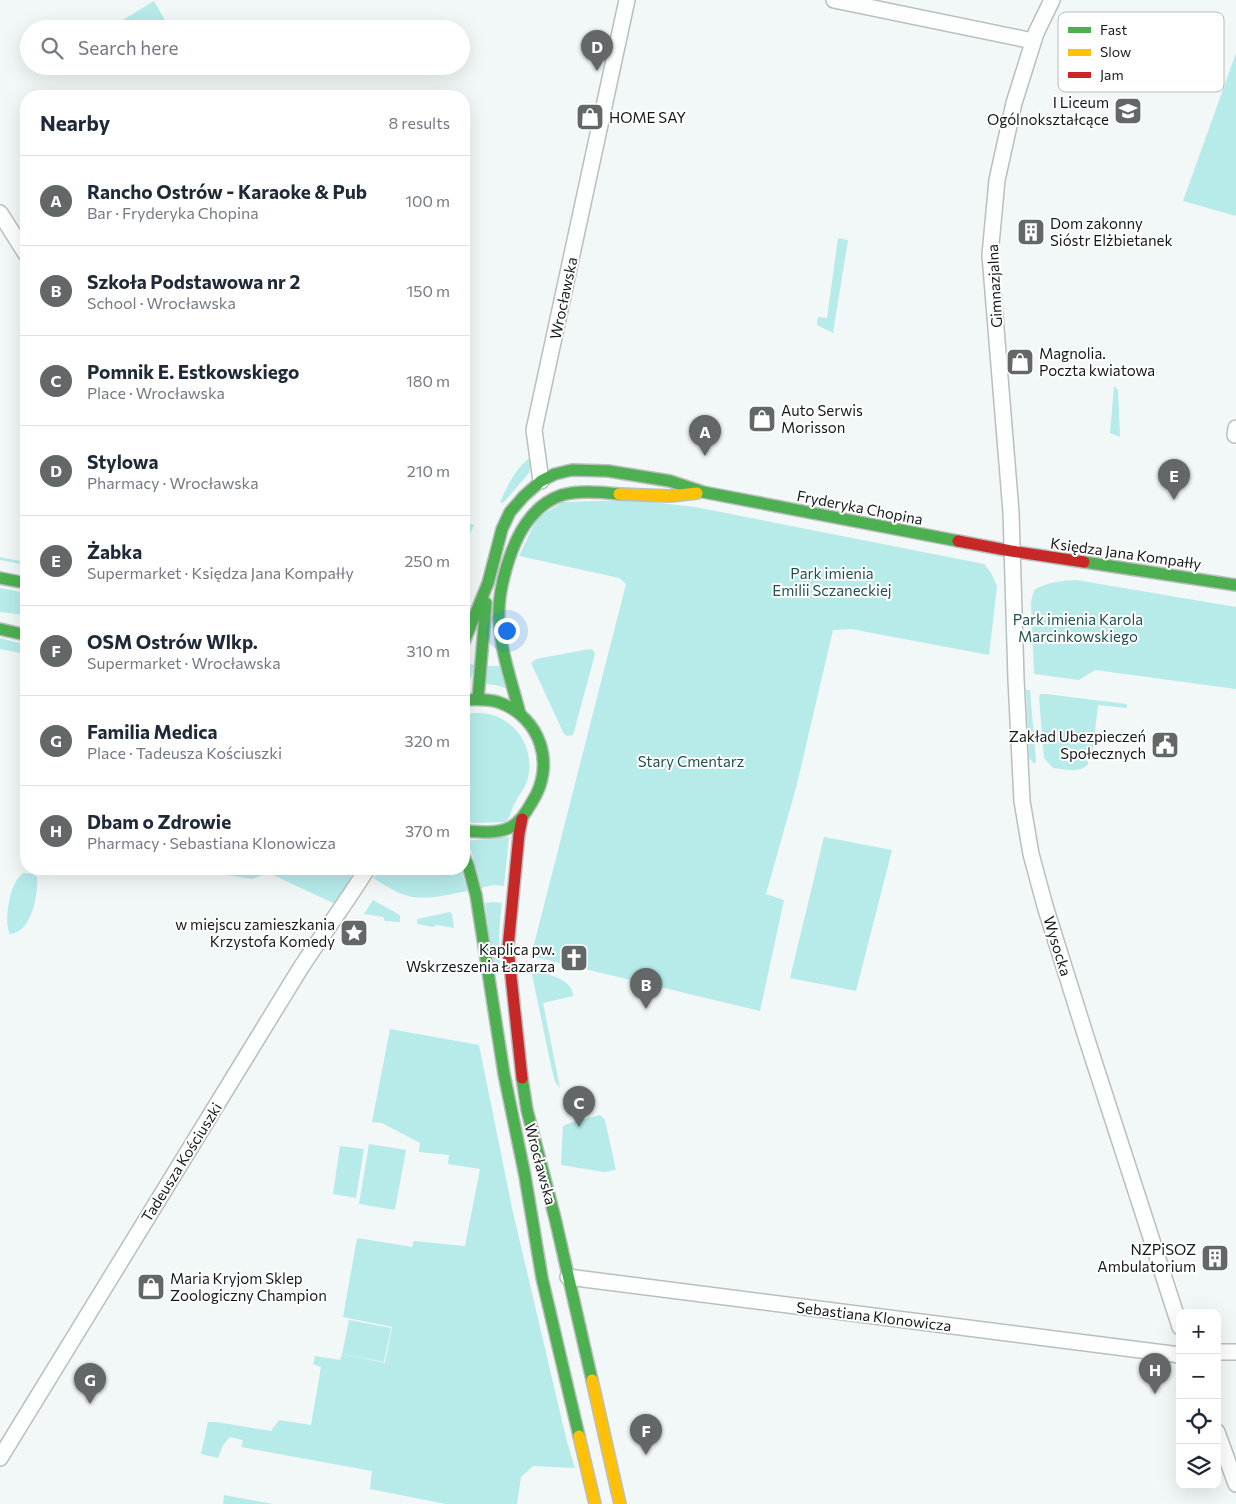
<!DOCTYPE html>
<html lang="en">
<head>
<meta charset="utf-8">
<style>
	:root { --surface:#fff; --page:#f2f2f3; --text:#1f2937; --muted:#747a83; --line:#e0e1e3; --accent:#636767 }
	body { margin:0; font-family:Commissioner,sans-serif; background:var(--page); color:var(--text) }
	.controls { position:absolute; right:15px; bottom:15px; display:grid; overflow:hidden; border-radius:10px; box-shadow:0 5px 20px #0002 }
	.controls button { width:45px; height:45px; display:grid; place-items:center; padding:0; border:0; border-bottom:1px solid var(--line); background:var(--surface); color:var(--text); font:25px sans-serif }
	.you { position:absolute; left:506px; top:630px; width:18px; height:18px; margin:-12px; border:4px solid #fff; border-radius:50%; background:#1a73e8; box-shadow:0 0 0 8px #1a73e833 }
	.badge { display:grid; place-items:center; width:32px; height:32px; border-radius:50%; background:var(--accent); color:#fff; font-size:16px; font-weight:700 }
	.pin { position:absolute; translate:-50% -41px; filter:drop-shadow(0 1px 2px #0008) }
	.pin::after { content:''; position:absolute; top:26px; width:18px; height:15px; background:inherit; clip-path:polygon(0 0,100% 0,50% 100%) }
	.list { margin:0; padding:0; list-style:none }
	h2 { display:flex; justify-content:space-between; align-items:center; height:65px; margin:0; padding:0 20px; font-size:21px }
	h2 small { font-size:16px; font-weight:400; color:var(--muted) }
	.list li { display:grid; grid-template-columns:32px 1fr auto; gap:15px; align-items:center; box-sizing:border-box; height:90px; padding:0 20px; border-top:1px solid var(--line) }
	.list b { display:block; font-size:19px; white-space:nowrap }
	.list p { margin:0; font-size:16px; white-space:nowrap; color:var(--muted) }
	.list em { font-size:16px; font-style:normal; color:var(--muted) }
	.icon { flex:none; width:28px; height:28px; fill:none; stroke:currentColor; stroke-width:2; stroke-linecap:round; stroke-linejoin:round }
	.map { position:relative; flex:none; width:1236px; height:1504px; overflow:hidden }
	.search { position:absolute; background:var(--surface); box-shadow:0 5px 20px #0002; left:20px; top:20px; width:450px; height:55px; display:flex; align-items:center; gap:12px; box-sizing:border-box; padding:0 18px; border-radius:28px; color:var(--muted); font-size:19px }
	.panel { position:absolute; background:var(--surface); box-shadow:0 5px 20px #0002; left:20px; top:90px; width:450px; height:785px; border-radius:20px }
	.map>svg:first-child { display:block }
</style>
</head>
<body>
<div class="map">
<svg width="1236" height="1504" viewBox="0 0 1236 1504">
	<rect width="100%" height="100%" fill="#f2f7f7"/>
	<!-- green -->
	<g fill="#b6ebea">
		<polygon points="154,1 167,24 159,29 111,29 116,24"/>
		<polygon points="1236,53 1236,216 1183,201"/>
		<polygon points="838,238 848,240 833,333 817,325 818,317 827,318"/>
		<polygon points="1114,386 1118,390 1120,437 1110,433"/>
		<path d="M 529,458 L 531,465 L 529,473 L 503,503 L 500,502 C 508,485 514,471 529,458 Z"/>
		<polygon points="634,500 695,507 984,564 991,573 997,586 989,655 851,629 833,630 797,784 766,894 784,900 760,1011 531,956 626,584 619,578 519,556 537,518 563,502"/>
		<polygon points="464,523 474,525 464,547"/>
		<polygon points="0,557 26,562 26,565 0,560"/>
		<path d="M 1076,580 L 1236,607 L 1236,689 L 1095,670 L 1079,680 L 1034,674 L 1031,602 L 1034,590 C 1048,582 1060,581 1076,580 Z"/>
		<polygon points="0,588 26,593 26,615 0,612"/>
		<polygon points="0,638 26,645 26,654 0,649"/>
		<polygon points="590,649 593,650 595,654 575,728 573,735 567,736 564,734 531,663 536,659"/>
		<path d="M 465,663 L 474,665 C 473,674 472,679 464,685 Z"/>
		<polygon points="487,666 501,666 508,689 496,685 485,684"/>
		<polygon points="1026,690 1030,690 1036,761 1034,764 1029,758"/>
		<path d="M 1040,694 L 1046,694 L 1127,704 L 1127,708 L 1098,705 L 1092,757 L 1087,757 L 1088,764 C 1080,774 1064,769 1053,768 L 1044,758 L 1039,698 Z"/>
		<path d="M 472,713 C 480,713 490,713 498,717 C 521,727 534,753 528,778 C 526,787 520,793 516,801 C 511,809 512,814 506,822 L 473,823 L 464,820 L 464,715 Z"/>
		<polygon points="509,837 504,886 493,885 481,888 471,850 464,841"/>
		<polygon points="824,837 892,850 856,991 790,978"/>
		<polygon points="188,869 356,869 335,904 269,873 252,879"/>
		<path d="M 382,869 L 461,869 L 468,891 C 445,895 418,903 397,892 C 389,888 381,883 373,878 Z"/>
		<path d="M 23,873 L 33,874 L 37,877 C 38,895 32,932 10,934 C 4,923 9,894 15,883 C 17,879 20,876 23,873 Z"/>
		<polygon points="373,900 400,915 400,922 385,921 383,917 364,914"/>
		<polygon points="494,902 502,903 499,932 500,968 493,969 485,903"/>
		<polygon points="450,912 452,914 454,928 437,925 433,927 417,924 417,919"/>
		<path d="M 531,970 C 545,973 574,979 573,996 L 543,1003 L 560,1088 L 555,1082 L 552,1070 Z"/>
		<polygon points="390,1029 479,1045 512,1208 567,1442 575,1468 533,1466 521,1477 517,1504 446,1504 370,1489 372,1471 241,1447 243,1440 230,1437 223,1445 218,1458 201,1454 208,1422 216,1422 271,1431 279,1420 311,1425 321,1367 313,1364 315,1356 340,1360 342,1354 385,1363 392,1327 343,1317 357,1238 412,1247 414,1241 465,1246 480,1169 448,1164 449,1155 419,1152 420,1143 382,1123 372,1122"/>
		<polygon points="600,1115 605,1120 616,1170 604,1172 561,1165 563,1126 570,1123"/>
		<polygon points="369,1144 406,1150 395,1210 359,1204"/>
		<polygon points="340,1146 364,1149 356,1198 333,1194"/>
		<polygon points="349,1320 391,1328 384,1362 342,1354"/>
		<polygon points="224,1495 273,1504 223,1504"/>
	</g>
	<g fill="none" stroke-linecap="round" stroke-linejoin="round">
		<defs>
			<g id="street">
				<polyline points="834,0 1033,41"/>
				<polyline points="1052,0 1036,33 1014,103 997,180 990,255 1011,512 1016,679 1022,801 1031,854 1045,906 1087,1040 1180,1327"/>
				<polyline points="0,213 26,254"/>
				<polyline points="1235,435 1236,428"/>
				<polyline points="541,481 534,430 627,0"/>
				<polyline points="568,1277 1180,1355"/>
				<polyline points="1217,1352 1236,1352"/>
				<polyline points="1217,1432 1236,1484"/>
				<path d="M 0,1458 L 300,969 C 322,935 346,903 367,869"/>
			</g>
			<g id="fast">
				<polyline points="1084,562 1236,585"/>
				<polyline points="0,578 26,583"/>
				<polyline points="0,629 26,635"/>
				<polyline points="464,642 488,583 502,529 510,512 524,496 541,481 555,474 572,470 608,471 670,481 703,492 958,541"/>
				<polyline points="478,699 486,603"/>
				<path d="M 464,700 C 476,699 487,699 498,702 C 541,717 556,765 532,802 C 526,812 520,823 509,828 C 495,834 479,832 464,831"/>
				<path d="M 520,714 C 512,683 501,653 499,621 C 497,591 511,540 531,517 C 539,507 550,499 562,495 C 578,490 602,492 619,494"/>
				<polyline points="464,856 468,865 476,895 504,1074 525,1176 542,1278 579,1436"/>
				<polyline points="522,1078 527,1110 555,1218 592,1380"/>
			</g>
			<g id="slow">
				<polyline points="619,494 670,496 697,493"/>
				<polyline points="592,1380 620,1504"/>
				<polyline points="579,1436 595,1504"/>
			</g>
			<g id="jam">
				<polyline points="958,541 1011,551 1084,562"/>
				<polyline points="522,1078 508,948 519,834 522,819"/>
			</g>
		</defs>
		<!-- street casing -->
		<use href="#street" stroke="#bbbebe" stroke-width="18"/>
		<!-- fast casing -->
		<use href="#fast" stroke="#bbbebe" stroke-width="14"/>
		<!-- slow casing -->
		<use href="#slow" stroke="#bbbebe" stroke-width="14"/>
		<!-- jam casing -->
		<use href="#jam" stroke="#bbbebe" stroke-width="14"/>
		<!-- street -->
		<use href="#street" stroke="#fdfefe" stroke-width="15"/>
		<!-- fast -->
		<use href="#fast" stroke="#4caf50" stroke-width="11"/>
		<!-- slow -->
		<use href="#slow" stroke="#ffc107" stroke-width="11"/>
		<!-- jam -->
		<use href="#jam" stroke="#c62828" stroke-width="11"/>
	</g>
	<!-- icons -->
	<defs>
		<symbol id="university-square" viewBox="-11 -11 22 22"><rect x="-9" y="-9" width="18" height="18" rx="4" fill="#636767" stroke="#fff"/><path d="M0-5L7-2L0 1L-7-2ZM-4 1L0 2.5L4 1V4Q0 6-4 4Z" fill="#fff"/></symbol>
		<symbol id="shop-square" viewBox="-11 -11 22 22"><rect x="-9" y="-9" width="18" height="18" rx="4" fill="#636767" stroke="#fff"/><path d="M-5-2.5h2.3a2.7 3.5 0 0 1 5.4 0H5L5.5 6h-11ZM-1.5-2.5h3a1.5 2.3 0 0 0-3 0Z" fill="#fff"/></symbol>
		<symbol id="building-square" viewBox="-11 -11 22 22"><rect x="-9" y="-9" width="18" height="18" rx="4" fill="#636767" stroke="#fff"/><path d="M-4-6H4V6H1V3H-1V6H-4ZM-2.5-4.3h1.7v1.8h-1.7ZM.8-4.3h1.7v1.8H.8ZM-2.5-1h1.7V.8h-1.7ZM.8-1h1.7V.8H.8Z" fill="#fff"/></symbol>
		<symbol id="civic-square" viewBox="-11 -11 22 22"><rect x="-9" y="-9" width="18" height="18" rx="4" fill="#636767" stroke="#fff"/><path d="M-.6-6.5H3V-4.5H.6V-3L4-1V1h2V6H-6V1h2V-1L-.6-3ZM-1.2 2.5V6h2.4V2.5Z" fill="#fff"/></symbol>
		<symbol id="sight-square" viewBox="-11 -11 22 22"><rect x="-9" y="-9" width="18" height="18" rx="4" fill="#636767" stroke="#fff"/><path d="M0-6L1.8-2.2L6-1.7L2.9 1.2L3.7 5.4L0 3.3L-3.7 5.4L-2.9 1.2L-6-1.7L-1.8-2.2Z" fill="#fff"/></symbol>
		<symbol id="church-square" viewBox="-11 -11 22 22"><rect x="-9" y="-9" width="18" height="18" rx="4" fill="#636767" stroke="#fff"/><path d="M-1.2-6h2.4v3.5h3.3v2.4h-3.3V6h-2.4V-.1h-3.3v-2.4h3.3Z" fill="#fff"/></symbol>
	</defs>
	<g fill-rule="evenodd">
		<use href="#university-square" x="1112" y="95" width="32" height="32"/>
		<use href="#shop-square" x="574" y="101" width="32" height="32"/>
		<use href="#building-square" x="1015" y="216" width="32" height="32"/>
		<use href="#shop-square" x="1004" y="346" width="32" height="32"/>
		<use href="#shop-square" x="746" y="403" width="32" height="32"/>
		<use href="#civic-square" x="1149" y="729" width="32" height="32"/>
		<use href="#sight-square" x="338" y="917" width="32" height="32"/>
		<use href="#church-square" x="558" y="942" width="32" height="32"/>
		<use href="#building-square" x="1199" y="1242" width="32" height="32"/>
		<use href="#shop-square" x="135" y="1271" width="32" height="32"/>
	</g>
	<g text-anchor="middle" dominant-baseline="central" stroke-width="4" stroke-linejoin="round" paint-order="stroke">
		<!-- poi labels -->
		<g font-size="15" fill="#161919" stroke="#fff" text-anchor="end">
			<text x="1109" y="102">I Liceum<tspan x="1109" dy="17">Ogólnokształcące</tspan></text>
			<text x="609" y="117" text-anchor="start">HOME SAY</text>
			<text x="1050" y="223" text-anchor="start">Dom zakonny<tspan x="1050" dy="17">Sióstr Elżbietanek</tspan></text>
			<text x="1039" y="353" text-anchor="start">Magnolia.<tspan x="1039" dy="17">Poczta kwiatowa</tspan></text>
			<text x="781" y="410" text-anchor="start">Auto Serwis<tspan x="781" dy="17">Morisson</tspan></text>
			<text x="1146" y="736">Zakład Ubezpieczeń<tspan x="1146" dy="17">Społecznych</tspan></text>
			<text x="335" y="924">w miejscu zamieszkania<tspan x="335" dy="17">Krzystofa Komedy</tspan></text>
			<text x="555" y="949">Kaplica pw.<tspan x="555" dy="17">Wskrzeszenia Łazarza</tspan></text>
			<text x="1196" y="1249">NZPiSOZ<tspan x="1196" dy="17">Ambulatorium</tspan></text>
			<text x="170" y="1278" text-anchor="start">Maria Kryjom Sklep<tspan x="170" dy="17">Zoologiczny Champion</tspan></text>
		</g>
		<!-- street labels -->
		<g font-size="15" fill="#161919" stroke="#fff">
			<text transform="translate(994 286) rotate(-93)">Gimnazjalna</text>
			<text transform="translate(563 298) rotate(-78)">Wrocławska</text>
			<text transform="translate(860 507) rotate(11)">Fryderyka Chopina</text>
			<text transform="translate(1126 553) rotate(8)">Księdza Jana Kompałły</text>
			<text transform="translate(1058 946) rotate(73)">Wysocka</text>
			<text transform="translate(181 1162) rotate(-58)">Tadeusza Kościuszki</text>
			<text transform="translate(541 1164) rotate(75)">Wrocławska</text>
			<text transform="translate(874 1316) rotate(7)">Sebastiana Klonowicza</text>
		</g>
		<!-- park labels -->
		<g font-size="15" fill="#1f5150" stroke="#fff">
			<text x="832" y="573">Park imienia<tspan x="832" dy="17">Emilii Sczaneckiej</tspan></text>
			<text x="1078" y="619">Park imienia Karola<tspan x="1078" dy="17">Marcinkowskiego</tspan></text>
			<text x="691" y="761">Stary Cmentarz</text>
		</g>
	</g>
	<!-- legend -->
	<rect x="1058" y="12" width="166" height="80" rx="8" fill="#fff" stroke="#b9baba" stroke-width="1"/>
	<rect x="1068" y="27" width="23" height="6" fill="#4caf50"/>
	<rect x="1068" y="49" width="23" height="7" fill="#ffc107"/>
	<rect x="1068" y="72" width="23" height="6" fill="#c62828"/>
	<g font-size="14" fill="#161919">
		<text x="1100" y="35">Fast</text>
		<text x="1100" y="57">Slow</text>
		<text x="1100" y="80">Jam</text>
	</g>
</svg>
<div class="controls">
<button>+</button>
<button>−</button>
<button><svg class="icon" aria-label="locate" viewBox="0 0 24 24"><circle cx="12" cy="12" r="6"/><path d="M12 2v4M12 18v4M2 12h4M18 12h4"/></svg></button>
<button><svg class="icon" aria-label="layers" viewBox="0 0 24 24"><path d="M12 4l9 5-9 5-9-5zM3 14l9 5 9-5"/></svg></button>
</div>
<div class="you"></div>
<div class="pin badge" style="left:705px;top:456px">A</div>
<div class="pin badge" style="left:646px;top:1009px">B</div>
<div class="pin badge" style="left:579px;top:1127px">C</div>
<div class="pin badge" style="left:597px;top:71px">D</div>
<div class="pin badge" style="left:1174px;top:500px">E</div>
<div class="pin badge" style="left:646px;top:1455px">F</div>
<div class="pin badge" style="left:90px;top:1404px">G</div>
<div class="pin badge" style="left:1155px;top:1394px">H</div>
<div class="search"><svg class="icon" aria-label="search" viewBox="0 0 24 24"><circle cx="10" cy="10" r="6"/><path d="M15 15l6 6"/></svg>Search here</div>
<section class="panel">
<h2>Nearby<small>8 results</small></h2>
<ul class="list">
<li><span class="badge">A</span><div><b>Rancho Ostrów - Karaoke &amp; Pub</b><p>Bar · Fryderyka Chopina</p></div><em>100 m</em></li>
<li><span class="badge">B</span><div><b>Szkoła Podstawowa nr 2</b><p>School · Wrocławska</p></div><em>150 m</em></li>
<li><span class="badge">C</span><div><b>Pomnik E. Estkowskiego</b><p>Place · Wrocławska</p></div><em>180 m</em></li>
<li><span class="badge">D</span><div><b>Stylowa</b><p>Pharmacy · Wrocławska</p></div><em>210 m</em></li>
<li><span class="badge">E</span><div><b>Żabka</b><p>Supermarket · Księdza Jana Kompałły</p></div><em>250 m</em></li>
<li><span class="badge">F</span><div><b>OSM Ostrów Wlkp.</b><p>Supermarket · Wrocławska</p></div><em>310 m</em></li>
<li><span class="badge">G</span><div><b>Familia Medica</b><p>Place · Tadeusza Kościuszki</p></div><em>320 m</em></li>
<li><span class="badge">H</span><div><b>Dbam o Zdrowie</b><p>Pharmacy · Sebastiana Klonowicza</p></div><em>370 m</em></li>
</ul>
</section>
</div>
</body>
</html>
